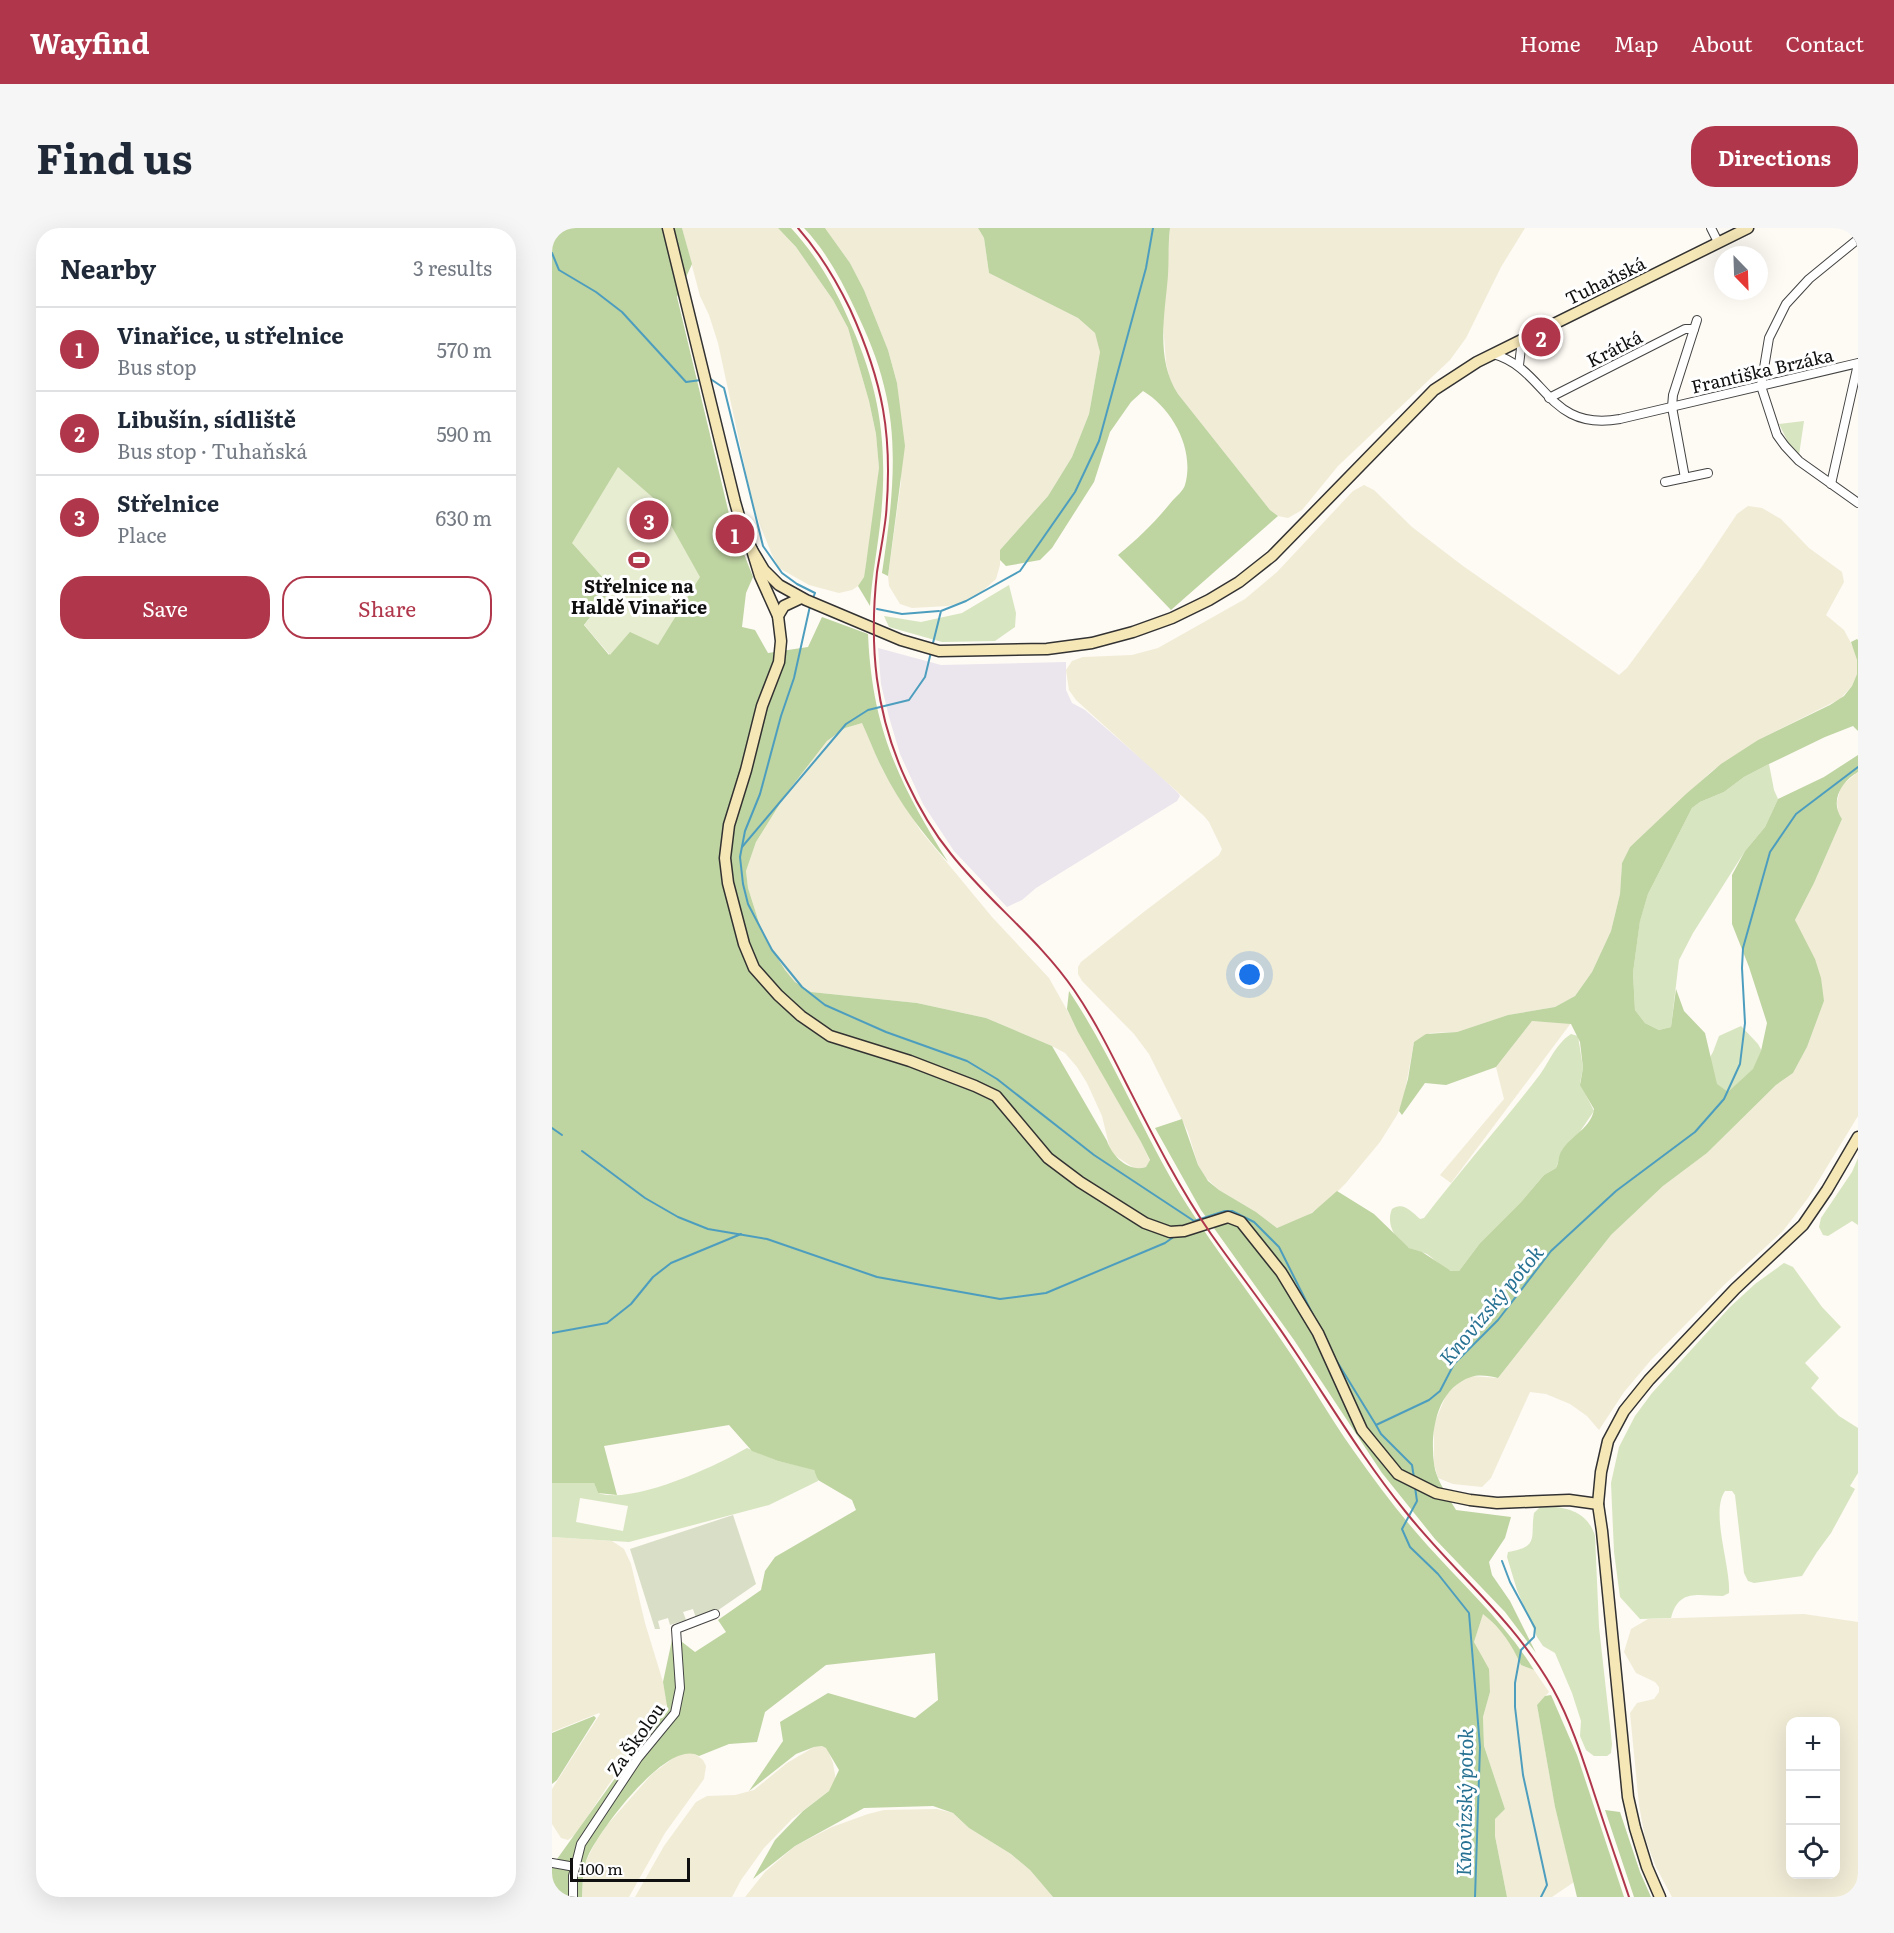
<!DOCTYPE html>
<html lang="en">
<head>
<meta charset="utf-8">
<style>
	:root { --surface:#fff; --page:#f6f6f7; --text:#1f2937; --muted:#747a83; --line:#e0e1e3; --accent:#b0374b }
	body { margin:0; font-family:Literata,serif; background:var(--page); color:var(--text) }
	.controls { position:absolute; right:18px; bottom:18px; display:grid; overflow:hidden; border-radius:12px; box-shadow:0 6px 24px #0002 }
	.controls button { width:54px; height:54px; display:grid; place-items:center; padding:0; border:0; border-bottom:2px solid var(--line); background:var(--surface); color:var(--text); font:30px sans-serif }
	.compass { position:absolute; left:1162px; top:18px; width:54px; height:54px; border-radius:50%; background:var(--surface); box-shadow:0 6px 24px #0002; rotate:157deg }
	.scale { position:absolute; left:18px; bottom:15px; width:120px; box-sizing:border-box; padding-left:6px; border:3px solid #101010; border-top:0; font-size:16px; line-height:21px; white-space:nowrap; color:#101010; -webkit-text-stroke:4px #fff; paint-order:stroke }
	.you { position:absolute; left:698px; top:747px; width:21px; height:21px; margin:-15px; border:4px solid #fff; border-radius:50%; background:#1a73e8; box-shadow:0 0 0 9px #1a73e833 }
	.badge { display:grid; place-items:center; width:39px; height:39px; border-radius:50%; background:var(--accent); color:#fff; font-size:20px; font-weight:700 }
	.pin { position:absolute; translate:-50% -50%; border:3px solid #fff; box-shadow:0 2px 6px #0006 }
	.list { margin:0; padding:0; list-style:none }
	h2 { display:flex; justify-content:space-between; align-items:center; height:78px; margin:0; padding:0 24px; font-size:26px }
	h2 small { font-size:20px; font-weight:400; color:var(--muted) }
	.list li { display:grid; grid-template-columns:39px 1fr auto; gap:18px; align-items:center; box-sizing:border-box; height:84px; padding:0 24px; border-top:2px solid var(--line) }
	.list b { display:block; font-size:22px; white-space:nowrap }
	.list p { margin:0; font-size:20px; white-space:nowrap; color:var(--muted) }
	.list em { font-size:20px; font-style:normal; color:var(--muted) }
	.actions { display:flex; gap:12px; padding:18px 24px }
	.actions a { flex:1; padding:14px 0; border:2px solid var(--accent); border-radius:24px; text-align:center; font-size:21px; color:var(--accent) }
	.actions .main { background:var(--accent); color:#fff }
	.icon { flex:none; width:33px; height:33px; fill:none; stroke:currentColor; stroke-width:2; stroke-linecap:round; stroke-linejoin:round }
	.map { position:relative; flex:none; width:1306px; height:1669px; overflow:hidden; border-radius:24px }
	header { display:flex; align-items:center; gap:36px; box-sizing:border-box; height:84px; padding:0 30px; background:var(--accent); color:#fff }
	header strong { font-size:28px }
	nav { display:flex; gap:33px; margin-inline-start:auto; font-size:21px }
	.intro { display:flex; align-items:center; justify-content:space-between; box-sizing:border-box; height:144px; padding:0 36px }
	h1 { margin:0; font-size:42px }
	.button { padding:15px 27px; border-radius:24px; background:var(--accent); color:#fff; font-size:21px; font-weight:700 }
	main { display:flex; gap:36px; padding:0 36px }
	aside { flex:1; background:var(--surface); border-radius:24px; box-shadow:0 6px 24px #0002 }
	.map>svg:first-child { display:block }
</style>
</head>
<body>
<header>
<strong>Wayfind</strong>
<nav><a>Home</a><a>Map</a><a>About</a><a>Contact</a></nav>
</header>
<div class="intro"><h1>Find us</h1><a class="button">Directions</a></div>
<main>
<aside>
<h2>Nearby<small>3 results</small></h2>
<ul class="list">
<li><span class="badge">1</span><div><b>Vinařice, u střelnice</b><p>Bus stop</p></div><em>570 m</em></li>
<li><span class="badge">2</span><div><b>Libušín, sídliště</b><p>Bus stop · Tuhaňská</p></div><em>590 m</em></li>
<li><span class="badge">3</span><div><b>Střelnice</b><p>Place</p></div><em>630 m</em></li>
</ul>
<div class="actions"><a class="main">Save</a><a>Share</a></div>
</aside>
<div class="map">
<svg width="1306" height="1669" viewBox="0 0 1306 1669">
	<rect width="100%" height="100%" fill="#fefaf4"/>
	<!-- industrial -->
	<polygon fill="#ebe5ed" points="326,420 389,437 514,434 514,462 520,475 533,482 601,541 626,565 628,568 625,573 484,660 470,672 455,679 402,623 371,576 348,526 337,489 329,456"/>
	<!-- farmland -->
	<g fill="#f1ecd6" fill-rule="evenodd">
		<polygon points="130,0 226,0 244,19 281,72 296,100 317,173 324,206 327,240 325,269 312,349 306,358 300,362 287,365 257,357 227,340 220,327 203,284 196,254 166,115 157,87 148,68"/>
		<polygon points="273,0 426,0 432,10 437,45 526,90 543,105 546,113 548,124 537,186 520,229 496,268 448,322 448,337 444,351 425,368 413,374 396,378 360,380 348,376 337,358 336,348 349,254 347,175 345,155 336,122 312,62 298,35"/>
		<polygon points="618,0 973,0 949,39 914,110 898,132 786,238 750,282 736,290 726,288 718,282 626,166 618,152 614,135 611,95"/>
		<polygon points="812,257 822,262 860,299 911,338 1067,447 1075,440 1149,340 1185,286 1196,278 1210,280 1229,291 1257,320 1290,344 1292,354 1274,387 1292,402 1301,419 1305,432 1305,446 1300,458 1288,471 1206,512 1160,543 1078,619 1070,635 1068,666 1059,703 1040,744 1023,768 1003,779 956,787 905,804 878,805 862,814 851,874 845,887 828,914 794,955 773,976 753,989 725,1000 704,984 667,962 654,950 646,937 636,904 597,826 582,806 530,753 526,746 526,739 529,734 593,683 667,627 670,621 657,594 652,588 524,472 517,462 514,442 520,433 531,429 580,427 606,420 693,371 725,344 801,263"/>
		<polygon points="310,494 330,541 368,602 440,689 497,750 589,914 598,933 594,939 588,941 582,940 559,925 550,888 535,855 525,839 513,825 500,818 434,790 365,775 259,764 243,754 233,742 220,721 209,701 196,660 194,643 204,614 234,566 275,513 293,500"/>
		<polygon points="1306,544 1306,888 1256,970 1231,1003 1172,1057 1099,1132 1072,1164 1047,1202 1035,1188 1018,1176 994,1166 978,1164 939,1250 930,1259 901,1256 886,1250 882,1236 882,1196 895,1165 908,1154 920,1148 946,1150 1059,1007 1111,958 1155,925 1224,857 1241,845 1255,819 1272,773 1243,692 1262,655 1290,591 1286,585 1285,574 1289,558"/>
		<polygon points="980,793 1019,795 899,955 888,947 952,871 944,839"/>
		<polygon points="0,1309 60,1313 72,1321 79,1336 93,1395 111,1454 115,1476 109,1488 88,1513 57,1556 24,1606 16,1612 9,1610 0,1596 0,1561 48,1486 47,1485 0,1504"/>
		<polygon points="931,1385 949,1403 961,1419 969,1437 982,1442 997,1464 985,1477 1003,1579 1022,1654 1000,1669 955,1669 943,1608 943,1591 953,1581 932,1518 931,1489 938,1464 929,1427 922,1414"/>
		<path d="M 1252,1386 L 1306,1394 L 1306,1669 L 1120,1669 L 1104,1639 L 1093,1610 L 1087,1577 L 1078,1485 L 1085,1475 L 1102,1471 L 1107,1464 L 1107,1459 L 1103,1454 L 1084,1445 L 1072,1424 L 1079,1401 L 1096,1391 ZM 1238,1494 L 1284,1494 L 1284,1646 L 1238,1646 Z"/>
		<polygon points="270,1518 275,1520 281,1535 284,1553 277,1563 240,1591 212,1620 189,1652 180,1669 83,1669 112,1618 144,1574 155,1568 183,1567 202,1562 235,1535 262,1519"/>
		<polygon points="137,1524 143,1526 151,1532 154,1538 152,1551 113,1605 77,1669 30,1669 32,1637 44,1613 55,1597 100,1546 124,1528"/>
		<polygon points="385,1581 401,1585 417,1600 459,1626 478,1642 501,1669 193,1669 213,1644 243,1618 280,1599 316,1586 332,1582"/>
	</g>
	<!-- green -->
	<g fill="#d7e5c0" fill-rule="evenodd">
		<polygon points="1252,193 1247,227 1235,215 1236,214 1227,196"/>
		<polygon points="457,357 464,385 463,399 443,413 390,414 337,399 332,388 369,394 410,385"/>
		<polygon points="1217,536 1222,562 1226,571 1213,599 1193,623 1141,705 1127,732 1119,799 1107,802 1093,795 1083,782 1081,745 1088,692 1096,666 1140,580 1148,574 1172,564 1192,549"/>
		<polygon points="1189,798 1206,816 1212,827 1204,858 1126,886 1161,824 1167,808"/>
		<path d="M 1019,806 L 1026,808 L 1031,840 L 1028,855 L 1042,883 L 1027,905 L 1010,922 L 1004,940 L 992,947 L 969,974 L 928,1015 L 907,1043 C 895,1046 885,1033 875,1026 C 871,1024 866,1024 862,1022 C 845,1016 833,997 840,981 C 851,973 860,984 868,991 L 872,990 C 908,943 947,899 983,853 C 996,838 1002,817 1019,806 Z"/>
		<polygon points="1306,930 1306,997 1300,993 1276,1008 1271,1007 1267,999 1269,990 1300,944"/>
		<path d="M 1232,1035 L 1241,1039 L 1270,1079 L 1289,1099 L 1253,1135 L 1267,1150 L 1259,1160 L 1287,1188 L 1306,1200 L 1306,1245 L 1298,1258 L 1303,1261 L 1279,1305 L 1265,1324 L 1250,1348 L 1202,1355 L 1196,1353 L 1192,1345 L 1183,1267 L 1180,1263 L 1173,1263 C 1158,1284 1179,1339 1177,1365 L 1171,1368 C 1146,1368 1127,1360 1119,1390 L 1088,1391 L 1068,1369 L 1062,1324 L 1059,1255 L 1067,1219 L 1083,1188 L 1100,1165 L 1178,1079 L 1203,1056 Z"/>
		<path d="M 195,1220 L 226,1233 L 261,1241 L 265,1247 L 266,1253 L 217,1277 L 77,1314 L 0,1309 L 0,1255 L 42,1255 L 46,1265 C 81,1277 164,1238 195,1220 ZM 28,1270 L 76,1278 L 71,1303 L 24,1294 Z"/>
		<path d="M 996,1278 C 1018,1280 1036,1285 1043,1308 L 1047,1399 L 1060,1516 L 1059,1525 L 1055,1528 L 1042,1528 L 1034,1522 L 1028,1508 L 1029,1493 L 1020,1465 L 1003,1425 L 991,1418 L 985,1409 L 965,1362 L 955,1329 L 956,1324 C 988,1319 978,1309 982,1285 L 988,1279 Z"/>
	</g>
	<!-- forest -->
	<g fill="#bed4a1" fill-rule="evenodd">
		<path d="M 0,0 L 130,0 L 140,36 L 125,69 L 178,290 L 201,349 L 194,365 L 190,399 L 203,402 L 216,425 L 256,419 L 270,389 L 316,406 C 320,501 347,555 396,634 C 371,606 348,576 331,542 C 323,527 317,510 310,495 L 293,500 L 275,513 L 234,566 L 204,614 L 194,643 L 196,660 L 209,701 L 220,721 L 233,742 L 243,754 L 259,764 L 365,775 L 434,790 L 500,818 L 555,913 C 560,928 577,945 594,939 L 598,932 L 589,914 L 526,804 L 515,781 L 517,763 C 557,823 585,891 621,954 C 655,1012 697,1063 734,1119 C 757,1152 777,1188 801,1222 C 824,1255 849,1288 876,1318 C 913,1359 953,1395 982,1442 L 969,1437 C 960,1417 949,1400 931,1386 L 922,1414 L 937,1441 L 938,1464 L 931,1489 L 932,1518 L 953,1581 L 943,1591 L 943,1608 L 955,1669 L 501,1669 L 478,1642 L 459,1626 L 417,1600 L 401,1585 L 381,1578 L 312,1580 L 243,1618 L 201,1651 L 223,1612 L 251,1583 L 277,1563 L 287,1542 L 274,1520 L 270,1518 L 262,1519 L 244,1526 L 197,1563 L 231,1513 L 228,1494 L 276,1465 L 363,1490 L 386,1472 L 383,1425 L 274,1437 L 213,1484 L 205,1514 L 177,1516 L 147,1528 C 116,1509 47,1603 36,1628 C 30,1640 31,1655 30,1669 L 0,1669 L 0,1638 L 115,1478 L 111,1454 L 121,1407 L 143,1424 L 174,1404 L 166,1392 L 209,1362 L 213,1343 L 223,1329 L 304,1282 L 300,1272 L 266,1252 L 262,1242 L 226,1233 L 200,1223 L 177,1197 L 52,1218 L 65,1267 L 46,1265 L 42,1255 L 0,1255 ZM 60,361 L 57,427 L 32,397 Z"/>
		<path d="M 226,0 L 239,0 C 263,26 281,56 295,88 C 327,157 336,212 329,288 C 326,318 320,348 318,378 L 306,358 L 312,349 L 314,336 L 327,240 L 324,206 L 317,173 L 296,100 L 281,72 L 244,19 Z"/>
		<path d="M 252,0 L 273,0 L 298,35 L 312,62 L 336,122 L 345,155 L 353,218 L 336,348 L 330,345 C 339,284 348,219 332,158 C 326,132 315,106 303,81 C 290,53 274,23 252,0 Z"/>
		<path d="M 426,0 L 618,0 C 616,16 617,31 616,47 C 613,86 603,131 626,166 L 718,282 L 726,288 L 619,382 L 566,327 C 588,309 603,294 621,272 C 625,268 631,263 633,257 C 643,222 621,181 591,163 L 579,174 L 558,204 L 542,254 L 500,320 L 488,332 L 454,338 L 448,332 L 448,322 L 496,268 L 520,229 L 537,186 L 548,124 L 543,105 L 526,90 L 437,45 L 432,10 Z"/>
		<path d="M 1305,411 L 1306,412 L 1306,503 L 1301,498 L 1273,509 L 1217,536 L 1192,549 L 1172,564 L 1148,574 L 1140,580 L 1096,666 L 1088,693 L 1081,745 L 1083,782 L 1093,795 L 1107,802 L 1119,799 L 1124,761 L 1132,783 L 1153,805 L 1165,856 L 1176,864 L 1201,841 L 1209,823 L 1215,795 L 1197,739 L 1180,696 L 1180,647 L 1193,623 L 1213,599 L 1226,571 L 1272,549 L 1306,527 L 1306,544 C 1290,553 1277,573 1290,591 L 1262,655 L 1243,692 L 1263,731 L 1269,750 L 1272,773 L 1255,819 L 1241,845 L 1224,857 L 1155,925 L 1111,958 L 1059,1007 L 946,1150 C 938,1148 927,1146 919,1149 C 884,1161 878,1204 882,1236 C 884,1252 896,1268 904,1282 L 959,1289 L 953,1310 L 937,1334 L 940,1347 L 958,1373 L 984,1425 L 953,1384 L 883,1311 L 830,1245 L 742,1112 L 649,982 L 603,900 L 630,891 L 646,937 L 656,953 L 667,962 L 704,984 L 725,1000 L 760,985 L 785,963 L 822,986 L 857,1020 L 870,1024 L 899,1043 L 907,1043 L 928,1015 L 969,974 L 992,947 L 1004,940 C 1007,935 1006,928 1010,922 C 1019,908 1040,899 1042,881 L 1028,857 L 1031,840 L 1028,814 L 1019,796 L 980,793 L 944,839 L 894,857 L 873,855 L 850,887 L 847,883 L 856,851 L 862,814 L 874,806 L 905,804 L 956,787 L 1003,779 L 1023,768 L 1040,744 L 1059,703 L 1068,666 L 1070,635 L 1078,619 L 1134,566 L 1169,536 L 1206,512 L 1278,477 L 1292,468 L 1300,458 L 1305,446 L 1305,432 L 1299,414 Z"/>
		<polygon points="999,1467 1025,1527 1072,1669 1025,1669 1003,1579 985,1477 993,1468"/>
		<polygon points="42,1488 44,1490 5,1552 0,1556 0,1505"/>
		<polygon points="1053,1582 1068,1584 1088,1644 1099,1669 1082,1669"/>
	</g>
	<!-- cemetery -->
	<polygon fill="#d9dec6" points="181,1287 204,1356 162,1385 144,1390 141,1381 131,1384 134,1392 118,1397 116,1390 106,1393 108,1401 103,1401 78,1321"/>
	<!-- pitch -->
	<polygon fill="#e7edd1" points="66,239 106,274 148,349 106,417 78,404 58,427 32,397 60,360 20,315"/>
	<g fill="none" stroke-linecap="round" stroke-linejoin="round">
		<!-- stream -->
		<g stroke="#4d9ebe" stroke-width="2">
			<polyline points="0,25 7,42 44,64 70,84 134,154 149,152"/>
			<polyline points="157,150 172,160 211,318 230,345 245,356 263,365 261,370"/>
			<polyline points="258,378 242,450 229,488 208,566 193,603 188,629 191,656 196,676 220,722 250,759 273,777 334,804 415,833 445,851 542,927 642,993 673,983 680,983 702,994 727,1019 761,1087"/>
			<polyline points="325,381 350,386 387,383"/>
			<polyline points="380,419 389,383 414,373 468,343 523,264 547,213 594,40 601,0"/>
			<polyline points="190,619 294,496 316,482 357,472 373,449 379,424"/>
			<polyline points="0,900 10,907"/>
			<polyline points="30,923 93,970 126,989 156,1001 215,1011 325,1049 448,1071 494,1065 613,1015 623,1008"/>
			<polyline points="0,1105 55,1095 79,1076 101,1049 119,1035 189,1006"/>
			<polyline points="784,1132 824,1197"/>
			<polyline points="862,1250 860,1237 829,1206 824,1197 877,1172 888,1163 902,1136 946,1092 999,1023 1064,963 1143,904 1172,871 1188,836 1193,795 1190,740 1191,720 1218,624 1244,586 1306,539"/>
			<polyline points="863,1259 865,1273 850,1301 858,1319 886,1346 917,1385 928,1519 923,1669"/>
			<polyline points="950,1333 958,1354 983,1400 982,1409 969,1422 963,1455 963,1479 971,1547 995,1657 989,1669"/>
		</g>
		<defs>
			<g id="street">
				<polyline points="1159,0 1166,14"/>
				<polyline points="1306,11 1257,51 1234,76 1217,110 1209,158 1225,207 1233,218 1247,233 1306,275"/>
				<path d="M 941,126 C 995,141 995,204 1068,191 L 1306,135"/>
				<polyline points="967,137 970,112"/>
				<polyline points="997,170 1133,101 1142,101"/>
				<polyline points="1133,250 1120,179 1121,167 1145,92"/>
				<polyline points="1113,254 1156,245"/>
				<polyline points="1279,256 1306,136"/>
				<polyline points="0,1635 23,1639"/>
				<polyline points="21,1669 21,1648 29,1616 86,1530 123,1485 128,1460 124,1401 163,1386"/>
			</g>
			<g id="secondary">
				<polyline points="116,0 183,274 191,302 200,322 212,342 227,357 254,372 349,412 387,423 495,421 540,415 581,404 620,390 657,372 687,354 720,328 882,162 925,134 1196,0"/>
				<polyline points="200,322 208,348 226,388 229,413 227,434 210,478 194,542 177,597 173,630 176,655 192,716 202,740 226,767 249,788 278,808 358,833 423,858 444,868 496,930 528,954 593,995 618,1004 632,1003 676,989 689,994 729,1044 766,1105 810,1202 846,1246 884,1265 918,1272 945,1275 1017,1272 1046,1276"/>
				<polyline points="226,388 232,378 249,370"/>
				<polyline points="1108,1669 1095,1639 1083,1600 1076,1569 1050,1303 1046,1276 1049,1244 1056,1213 1072,1183 1097,1152 1183,1061 1251,997 1275,962 1306,909"/>
			</g>
		</defs>
		<!-- street casing -->
		<use href="#street" stroke="#434343" stroke-width="10"/>
		<!-- secondary casing -->
		<use href="#secondary" stroke="#323232" stroke-width="13"/>
		<!-- street -->
		<use href="#street" stroke="#fff" stroke-width="8"/>
		<!-- secondary -->
		<use href="#secondary" stroke="#f6e7b7" stroke-width="10"/>
		<!-- rail -->
		<path stroke="#b0374b" stroke-width="2" d="M 246,0 C 267,24 284,52 298,81 C 331,154 341,207 334,287 C 332,306 328,325 325,344 C 317,417 323,485 354,552 C 366,578 381,604 399,626 C 437,674 487,711 522,762 C 542,791 558,823 574,855 C 600,906 626,958 659,1006 C 685,1043 713,1078 738,1116 C 776,1172 810,1230 853,1283 C 902,1345 961,1390 1001,1461 C 1021,1497 1033,1538 1046,1577 C 1056,1608 1067,1639 1077,1669"/>
	</g>
	<!-- icons -->
	<defs>
		<symbol id="stadium-bare" viewBox="-9 -9 18 18"><path d="M0-5a6.5 5 0 1 0 0 10a6.5 5 0 1 0 0-10ZM-3.5-1.8h7v3.6h-7Z" fill="#b0374b" stroke="#fff" stroke-width="2.5" paint-order="stroke"/></symbol>
	</defs>
	<g fill-rule="evenodd">
		<use href="#stadium-bare" x="72" y="317" width="30" height="30"/>
	</g>
	<g text-anchor="middle" dominant-baseline="central" stroke-width="6" stroke-linejoin="round" paint-order="stroke">
		<!-- street labels -->
		<g font-size="18" fill="#101010" stroke="#fff">
			<text transform="translate(1053 52) rotate(-26)">Tuhaňská</text>
			<text transform="translate(1062 120) rotate(-27)">Krátká</text>
			<text transform="translate(1210 142) rotate(-13)">Františka Brzáka</text>
			<text transform="translate(83 1511) rotate(-55)">Za Školou</text>
		</g>
		<!-- poi labels -->
		<g font-size="18" font-weight="bold" fill="#101010" stroke="#fff">
			<text x="87" y="357">Střelnice na<tspan x="87" dy="21">Haldě Vinařice</tspan></text>
		</g>
		<!-- water labels -->
		<g font-size="20" font-style="italic" fill="#277193" stroke="#fff">
			<text transform="translate(938 1076) rotate(-50)">Knovízský potok</text>
			<text transform="translate(911 1574) rotate(-89)">Knovízský potok</text>
		</g>
	</g>
</svg>
<div class="controls">
<button>+</button>
<button>−</button>
<button><svg class="icon" aria-label="locate" viewBox="0 0 24 24"><circle cx="12" cy="12" r="6"/><path d="M12 2v4M12 18v4M2 12h4M18 12h4"/></svg></button>
</div>
<svg class="compass" viewBox="-18 -18 36 36"><path d="M0-13l5 13h-10z" fill="#e53935"/><path d="M0 13l5-13h-10z" fill="#747a83"/></svg>
<div class="scale">100 m</div>
<div class="you"></div>
<div class="pin badge" style="left:183px;top:306px">1</div>
<div class="pin badge" style="left:989px;top:109px">2</div>
<div class="pin badge" style="left:97px;top:292px">3</div>
</div>
</main>
</body>
</html>
